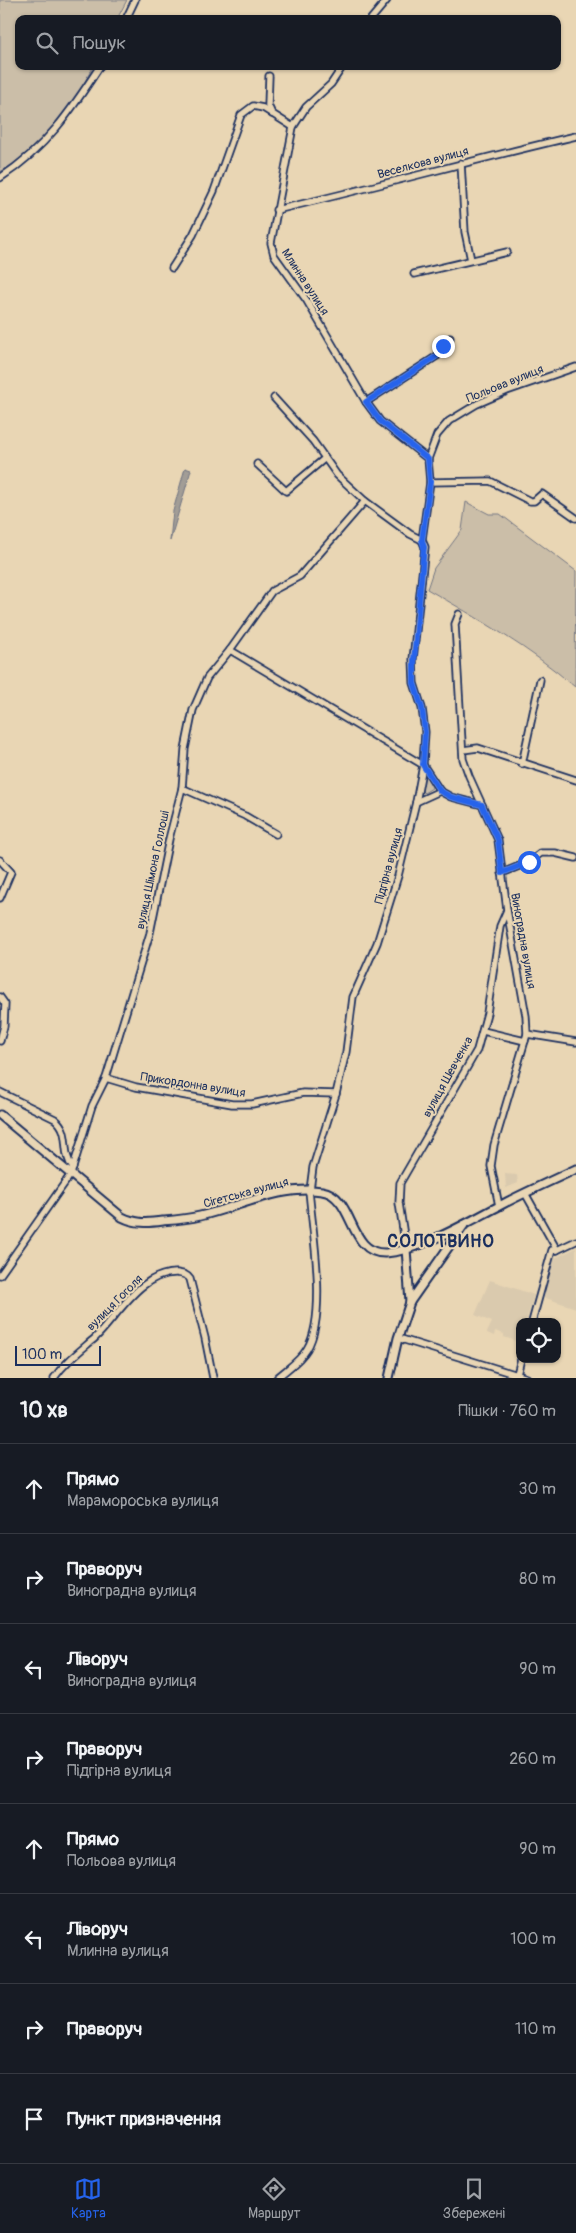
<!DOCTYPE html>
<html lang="uk">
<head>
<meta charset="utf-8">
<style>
	:root { --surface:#171b24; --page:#242831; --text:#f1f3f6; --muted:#9ea1a6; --line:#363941; --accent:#2563eb }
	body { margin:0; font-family:Pangolin,sans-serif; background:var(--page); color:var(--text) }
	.controls { position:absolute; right:15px; bottom:15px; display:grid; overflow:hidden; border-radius:10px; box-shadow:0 1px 4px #0004 }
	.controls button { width:45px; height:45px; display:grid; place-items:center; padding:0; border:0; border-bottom:1px solid var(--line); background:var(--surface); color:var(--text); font:25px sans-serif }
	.scale { position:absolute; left:15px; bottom:12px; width:86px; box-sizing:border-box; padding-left:5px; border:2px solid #1b2f5e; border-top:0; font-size:14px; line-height:18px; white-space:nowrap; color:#1b2f5e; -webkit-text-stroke:4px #e9d6b4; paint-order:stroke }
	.stop { position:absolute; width:15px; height:15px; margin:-11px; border:4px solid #2563eb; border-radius:50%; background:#fff }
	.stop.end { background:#2563eb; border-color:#fff; box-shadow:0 1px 5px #0008 }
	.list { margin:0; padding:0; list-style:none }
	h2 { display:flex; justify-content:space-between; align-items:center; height:65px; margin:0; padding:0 20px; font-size:21px }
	h2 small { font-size:16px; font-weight:400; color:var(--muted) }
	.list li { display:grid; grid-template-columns:32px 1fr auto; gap:15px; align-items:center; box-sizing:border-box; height:90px; padding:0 20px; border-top:1px solid var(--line) }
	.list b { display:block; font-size:19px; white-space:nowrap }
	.list p { margin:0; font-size:16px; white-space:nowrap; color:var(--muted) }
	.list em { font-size:16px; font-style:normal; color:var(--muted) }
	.icon { flex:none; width:28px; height:28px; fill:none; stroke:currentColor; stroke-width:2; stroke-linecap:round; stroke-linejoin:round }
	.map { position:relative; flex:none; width:576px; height:1378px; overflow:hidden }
	.search { position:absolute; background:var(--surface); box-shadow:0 1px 4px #0004; left:15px; right:15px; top:15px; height:55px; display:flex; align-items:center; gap:12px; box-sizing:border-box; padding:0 18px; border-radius:10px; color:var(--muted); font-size:19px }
	.sheet { height:785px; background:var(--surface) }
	nav { display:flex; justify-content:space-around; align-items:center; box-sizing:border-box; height:70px; border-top:1px solid var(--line); background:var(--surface); font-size:14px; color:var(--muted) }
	nav a { display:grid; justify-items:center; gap:2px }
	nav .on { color:var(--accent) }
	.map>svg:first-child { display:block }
</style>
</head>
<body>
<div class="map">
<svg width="576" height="1378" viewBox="0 0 576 1378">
	<rect width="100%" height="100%" fill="#e9d6b4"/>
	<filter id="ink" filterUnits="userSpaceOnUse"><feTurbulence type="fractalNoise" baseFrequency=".02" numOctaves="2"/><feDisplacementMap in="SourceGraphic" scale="10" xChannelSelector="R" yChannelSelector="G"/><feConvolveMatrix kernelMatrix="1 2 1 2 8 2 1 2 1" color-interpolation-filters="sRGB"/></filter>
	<g filter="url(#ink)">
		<!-- built -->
		<g fill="#dacaae">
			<polygon points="505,1174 517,1175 518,1183 506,1188"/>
			<polygon points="576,1248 576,1308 543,1297 553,1259"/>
			<polygon points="490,1280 534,1295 526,1322 520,1322 519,1342 504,1337 504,1334 495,1331 494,1336 487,1333 492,1322 475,1315"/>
		</g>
		<!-- green -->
		<g fill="#cbbea8" stroke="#737683">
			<path d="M 0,0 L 127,0 L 117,19 L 19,19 L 19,66 L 93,66 C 76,103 36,152 0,172 Z"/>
			<path d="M 466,502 L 489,514 L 500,514 L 576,571 L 575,687 C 530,648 479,619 427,589 L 434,568 L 462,530 Z"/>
			<polygon points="427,776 432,788 424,793 422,791 424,777"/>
		</g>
		<!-- water -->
		<polygon fill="#a29d96" stroke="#6c7180" points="185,468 191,470 170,541 173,511"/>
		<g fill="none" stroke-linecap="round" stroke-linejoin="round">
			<defs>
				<g id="minor">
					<polyline points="126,19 135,0"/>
					<polyline points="371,19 387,0"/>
					<polyline points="343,66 331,84 306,107 293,127 271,243 274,255 307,301 366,402 380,421 428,459"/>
					<polyline points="269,76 268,105 272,114"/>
					<polyline points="461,163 465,232 471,260"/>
					<path d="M 0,178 C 46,148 71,111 100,66"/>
					<path d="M 276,210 C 376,187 476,159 576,136"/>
					<polyline points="172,268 193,235 214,191 241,115 253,106 263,108 293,127"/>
					<polyline points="414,274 507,252"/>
					<polyline points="274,398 313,441 337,475 365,501 410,534 422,540"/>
					<polyline points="366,402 437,356 450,338"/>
					<polyline points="257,464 286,491 324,459"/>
					<polyline points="430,482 490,481 530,501 534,501 542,494 576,518"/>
					<polyline points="422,540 430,482 428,459 437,435 449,421 477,404 507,391 576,367"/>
					<polyline points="459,614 455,624 463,759 469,776 498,840 507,910 526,1016 527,1034 576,1042"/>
					<polyline points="230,650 423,765 440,791 451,797 482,805"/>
					<polyline points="463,750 478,748 576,780"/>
					<polyline points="522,764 540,680"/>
					<polyline points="182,788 245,816 276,834"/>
					<polyline points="416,802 440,791"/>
					<polyline points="0,860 11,872 0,898"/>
					<polyline points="502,873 529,862 541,853 555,853 576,858"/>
					<polyline points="0,997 5,1004 4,1026 0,1041"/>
					<polyline points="483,1031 525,1041"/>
					<polyline points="106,1078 136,1087 232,1104 252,1104 303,1093 336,1094"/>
					<path d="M 0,1092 L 55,1119 C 72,1133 60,1151 73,1168"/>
					<polyline points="310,1190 313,1167 336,1094 346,1052 353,997 377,943 398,876 416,802 423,765 425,732 422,708 414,683 413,659 425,547 422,540"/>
					<polyline points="525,1193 557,1250 576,1241"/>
					<polyline points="499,1206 491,1166 494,1145 527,1034"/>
					<polyline points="406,1249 399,1203 400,1183 477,1050 487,1013 500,926 507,910"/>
					<polyline points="0,1275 71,1174 92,1106 106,1078 150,933 169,839 182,788 185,749 193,710 207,678 230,650 272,591 300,576 365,501"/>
					<polyline points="532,1322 552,1250 557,1250"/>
					<polyline points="398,1338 527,1378"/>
					<path d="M 54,1378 C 65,1362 80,1351 95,1338 C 118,1316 140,1272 177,1273 C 182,1274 187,1274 190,1279 L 205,1338 L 213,1378"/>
					<path d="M 277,1378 C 287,1369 300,1361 307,1349 C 328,1314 312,1230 309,1190"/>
					<polyline points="516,1378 521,1359"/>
				</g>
				<g id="tertiary">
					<path d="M 0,1115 L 122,1217 C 136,1224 148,1223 163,1221 C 175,1220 188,1219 200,1216 C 239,1207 281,1185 322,1191 C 355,1196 348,1255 386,1253 C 422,1250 468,1222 501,1205 C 526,1192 551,1181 576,1169"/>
					<polyline points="406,1249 410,1302"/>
					<polyline points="389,1378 398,1338 410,1302 464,1225"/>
				</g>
			</defs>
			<!-- minor casing -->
			<use href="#minor" stroke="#1b2f5e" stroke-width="9"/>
			<!-- tertiary casing -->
			<use href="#tertiary" stroke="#1b2f5e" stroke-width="11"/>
			<!-- minor -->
			<use href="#minor" stroke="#e9d6b4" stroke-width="5.5"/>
			<!-- tertiary -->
			<use href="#tertiary" stroke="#e9d6b4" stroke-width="7"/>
		</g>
	</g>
	<g fill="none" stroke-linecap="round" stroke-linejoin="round" filter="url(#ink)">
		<!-- route -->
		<polyline stroke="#2563eb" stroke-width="6" points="443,346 437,356 366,402 380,421 428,459 430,482 422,540 424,547 414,659 414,683 422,708 425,732 423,765 440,791 451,797 482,805 498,840 502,873 529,862"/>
	</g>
	<g text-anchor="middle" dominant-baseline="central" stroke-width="4" stroke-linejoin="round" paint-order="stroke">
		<!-- street labels -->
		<g font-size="12" fill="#1b2f5e" stroke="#e9d6b4">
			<text transform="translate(423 163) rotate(-15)">Веселкова вулиця</text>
			<text transform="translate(305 282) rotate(57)">Млинна вулиця</text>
			<text transform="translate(505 384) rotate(-22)">Польова вулиця</text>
			<text transform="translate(389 866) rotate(-75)">Підгірна вулиця</text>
			<text transform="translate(153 870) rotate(-78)">вулиця Шімона Голлоші</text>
			<text transform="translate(523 941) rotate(80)">Виноградна вулиця</text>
			<text transform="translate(448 1077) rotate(-61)">вулиця Шевченка</text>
			<text transform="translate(193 1085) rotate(9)">Прикордонна вулиця</text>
			<text transform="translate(246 1193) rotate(-15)">Сігетська вулиця</text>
			<text transform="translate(115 1303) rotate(-45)">вулиця Гоголя</text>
		</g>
		<!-- district labels -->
		<g font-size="18" font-weight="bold" letter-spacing="1" fill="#1b2f5e" stroke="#e9d6b4">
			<text x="441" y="1241">СОЛОТВИНО</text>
		</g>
	</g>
</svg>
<div class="controls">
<button><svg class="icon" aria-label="locate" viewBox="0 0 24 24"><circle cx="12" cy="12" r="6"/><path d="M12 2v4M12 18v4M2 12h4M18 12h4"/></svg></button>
</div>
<div class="scale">100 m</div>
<div class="stop" style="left:529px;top:862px"></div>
<div class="stop end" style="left:443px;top:346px"></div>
<div class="search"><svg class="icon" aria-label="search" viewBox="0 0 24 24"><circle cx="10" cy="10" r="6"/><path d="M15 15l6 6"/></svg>Пошук</div>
</div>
<section class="sheet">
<h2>10 хв<small>Пішки · 760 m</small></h2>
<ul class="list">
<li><svg class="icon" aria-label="ahead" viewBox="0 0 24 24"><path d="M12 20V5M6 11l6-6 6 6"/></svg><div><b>Прямо</b><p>Марамороська вулиця</p></div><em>30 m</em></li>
<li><svg class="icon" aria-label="right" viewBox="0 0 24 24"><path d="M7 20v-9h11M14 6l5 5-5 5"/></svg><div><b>Праворуч</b><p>Виноградна вулиця</p></div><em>80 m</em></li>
<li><svg class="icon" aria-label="left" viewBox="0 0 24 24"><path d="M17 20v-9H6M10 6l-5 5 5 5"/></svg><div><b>Ліворуч</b><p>Виноградна вулиця</p></div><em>90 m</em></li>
<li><svg class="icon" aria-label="right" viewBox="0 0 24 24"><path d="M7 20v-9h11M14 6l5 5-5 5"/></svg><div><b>Праворуч</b><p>Підгірна вулиця</p></div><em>260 m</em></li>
<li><svg class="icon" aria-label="ahead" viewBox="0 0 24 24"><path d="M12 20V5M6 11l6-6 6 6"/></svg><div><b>Прямо</b><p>Польова вулиця</p></div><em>90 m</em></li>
<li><svg class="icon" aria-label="left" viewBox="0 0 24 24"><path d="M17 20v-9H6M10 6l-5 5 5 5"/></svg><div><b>Ліворуч</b><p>Млинна вулиця</p></div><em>100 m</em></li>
<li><svg class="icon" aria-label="right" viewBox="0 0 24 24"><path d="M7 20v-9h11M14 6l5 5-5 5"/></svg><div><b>Праворуч</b></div><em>110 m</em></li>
<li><svg class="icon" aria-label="arrive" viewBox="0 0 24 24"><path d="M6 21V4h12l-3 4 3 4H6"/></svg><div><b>Пункт призначення</b></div></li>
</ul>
</section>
<nav>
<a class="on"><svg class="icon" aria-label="map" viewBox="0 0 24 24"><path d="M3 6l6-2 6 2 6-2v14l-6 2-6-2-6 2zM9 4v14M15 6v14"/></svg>Карта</a>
<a><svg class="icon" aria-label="directions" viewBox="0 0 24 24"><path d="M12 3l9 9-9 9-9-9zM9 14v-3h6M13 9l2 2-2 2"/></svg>Маршрут</a>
<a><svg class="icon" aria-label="saved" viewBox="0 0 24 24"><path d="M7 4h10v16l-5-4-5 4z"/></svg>Збережені</a>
</nav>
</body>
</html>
